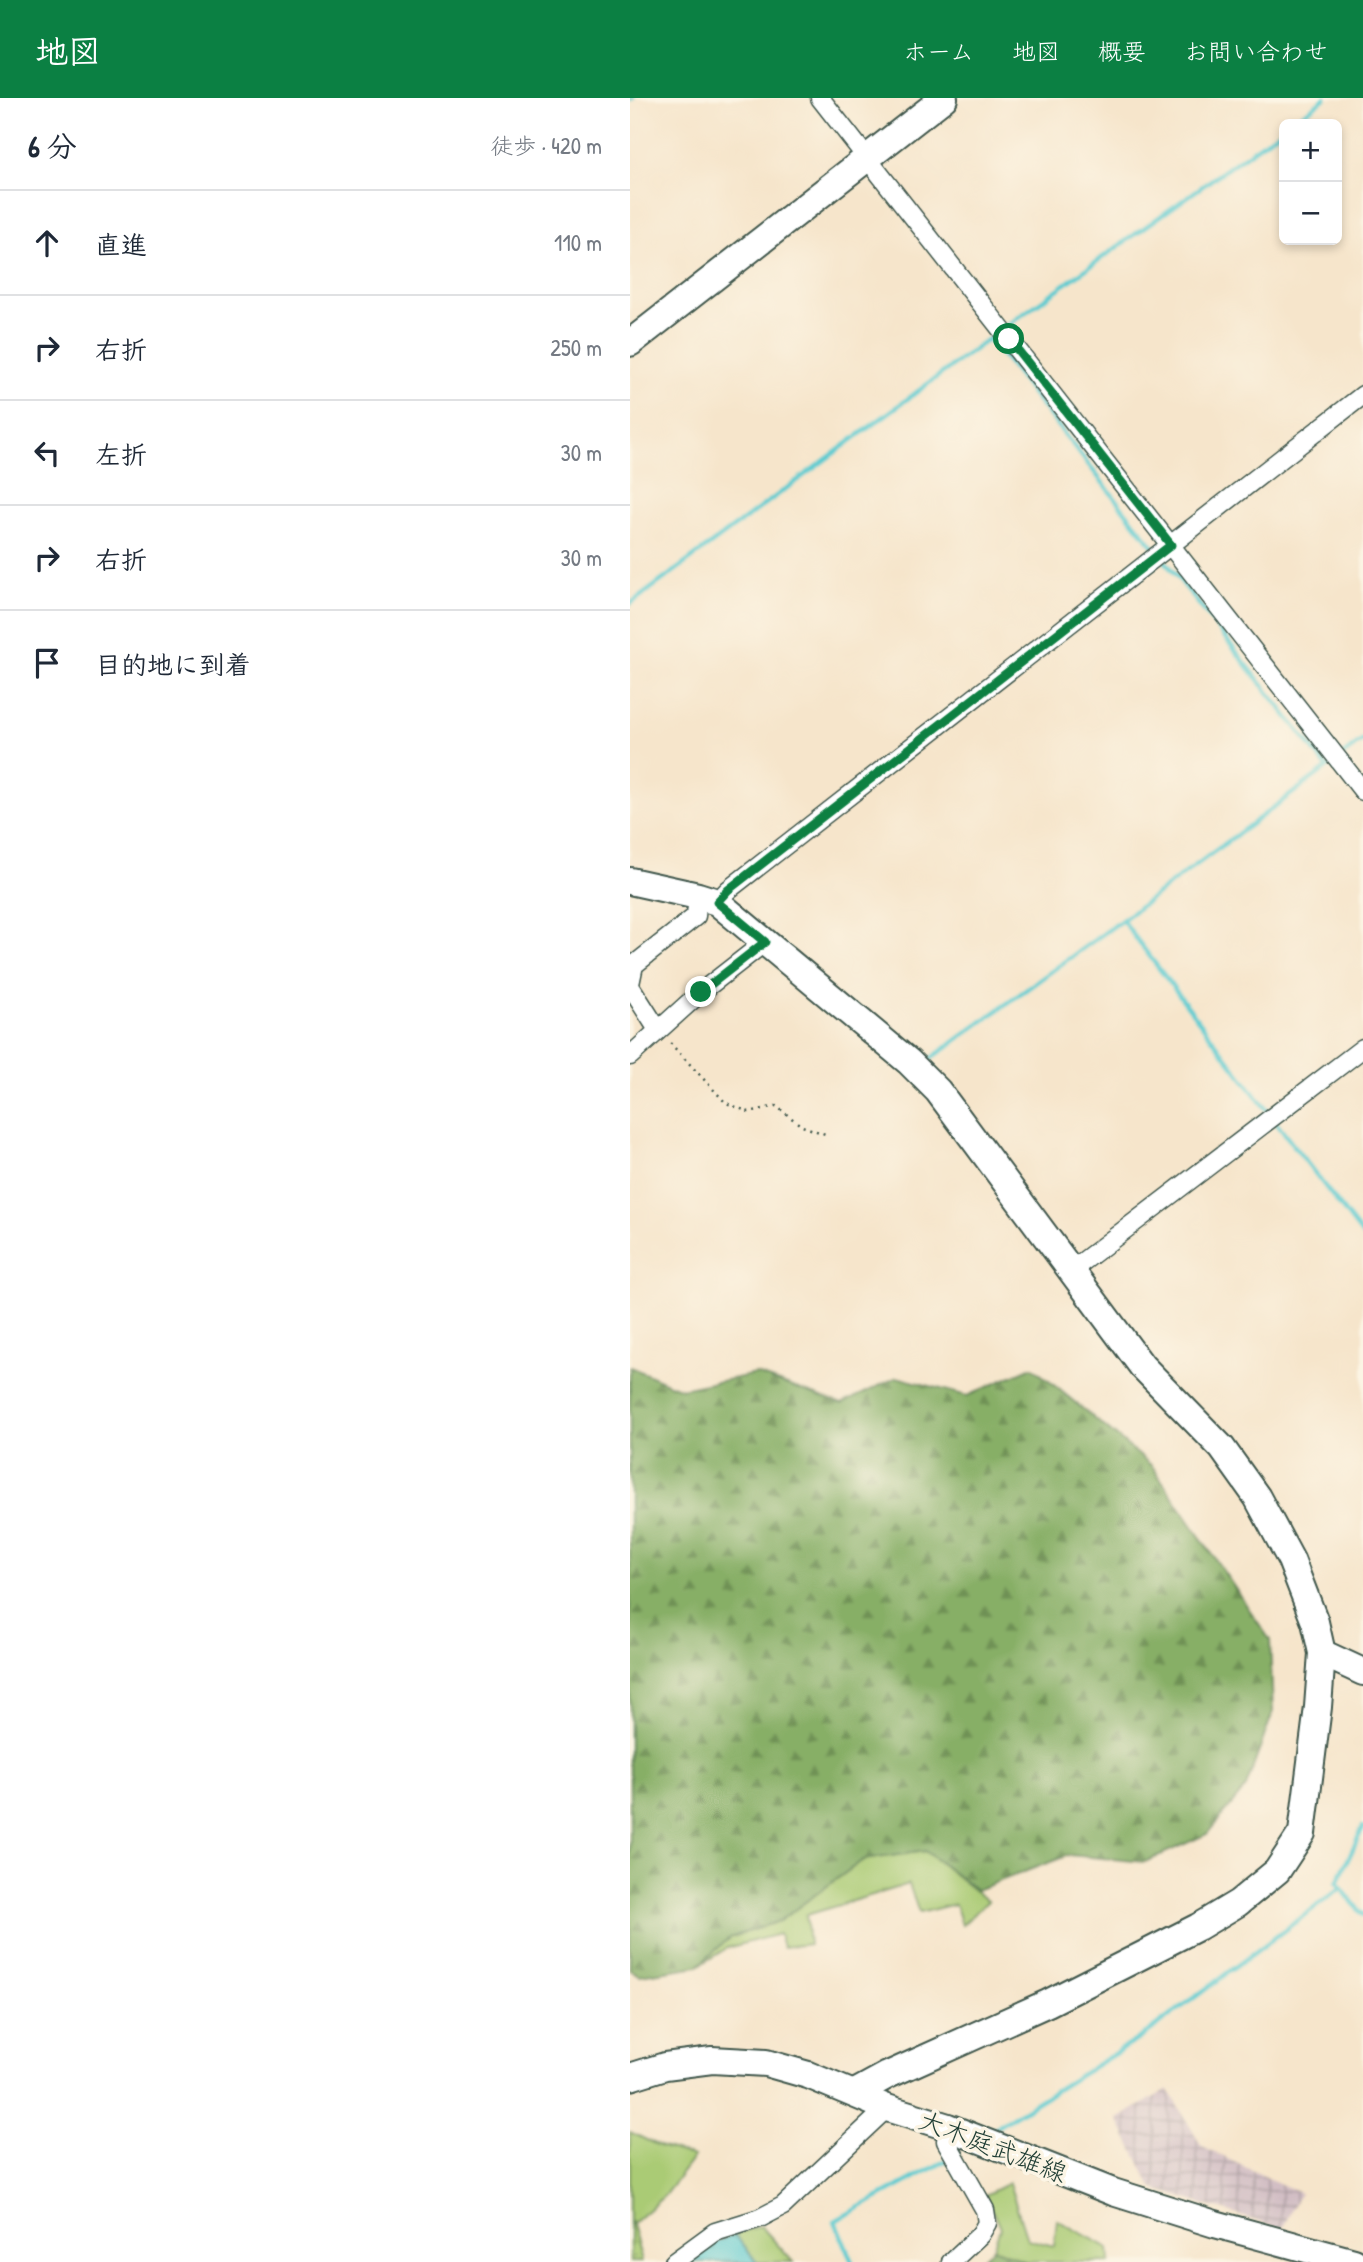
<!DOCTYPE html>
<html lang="ja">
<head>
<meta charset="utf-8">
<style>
	:root { --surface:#fff; --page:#f2f2f3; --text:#1f2937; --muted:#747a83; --line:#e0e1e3; --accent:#0b8043 }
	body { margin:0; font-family:"Patrick Hand","Klee One",sans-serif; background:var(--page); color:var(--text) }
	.controls { position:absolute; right:21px; top:21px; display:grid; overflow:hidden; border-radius:10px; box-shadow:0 4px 10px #0003 }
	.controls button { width:63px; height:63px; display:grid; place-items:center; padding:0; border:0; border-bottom:2px solid var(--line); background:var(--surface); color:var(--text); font:35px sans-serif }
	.stop { position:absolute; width:21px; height:21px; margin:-16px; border:5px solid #0b8043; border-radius:50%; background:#fff }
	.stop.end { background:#0b8043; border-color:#fff; box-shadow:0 2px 7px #0008 }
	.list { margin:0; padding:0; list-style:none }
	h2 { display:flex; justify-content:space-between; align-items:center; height:91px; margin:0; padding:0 28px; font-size:30px }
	h2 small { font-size:23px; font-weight:400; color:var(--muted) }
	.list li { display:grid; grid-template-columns:46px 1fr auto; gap:21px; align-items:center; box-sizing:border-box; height:105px; padding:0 28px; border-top:2px solid var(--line) }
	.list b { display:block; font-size:26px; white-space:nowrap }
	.list em { font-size:23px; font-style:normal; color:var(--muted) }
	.icon { flex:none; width:38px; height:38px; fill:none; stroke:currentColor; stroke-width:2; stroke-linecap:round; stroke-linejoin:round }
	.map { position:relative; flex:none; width:733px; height:2164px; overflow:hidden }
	header { display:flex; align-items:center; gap:42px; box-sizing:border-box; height:98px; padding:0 35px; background:var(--accent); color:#fff }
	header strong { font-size:33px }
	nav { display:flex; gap:38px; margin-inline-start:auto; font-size:24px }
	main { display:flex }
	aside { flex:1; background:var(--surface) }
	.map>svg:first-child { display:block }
</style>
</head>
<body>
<header>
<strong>地図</strong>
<nav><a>ホーム</a><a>地図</a><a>概要</a><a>お問い合わせ</a></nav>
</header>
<main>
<aside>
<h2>6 分<small>徒歩 · 420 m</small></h2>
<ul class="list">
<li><svg class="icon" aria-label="ahead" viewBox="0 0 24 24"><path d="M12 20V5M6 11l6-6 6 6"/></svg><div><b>直進</b></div><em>110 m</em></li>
<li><svg class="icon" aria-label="right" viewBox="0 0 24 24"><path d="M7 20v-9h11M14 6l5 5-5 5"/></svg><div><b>右折</b></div><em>250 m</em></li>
<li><svg class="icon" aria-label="left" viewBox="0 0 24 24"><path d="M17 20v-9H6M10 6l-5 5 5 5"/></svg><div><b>左折</b></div><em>30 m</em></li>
<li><svg class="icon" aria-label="right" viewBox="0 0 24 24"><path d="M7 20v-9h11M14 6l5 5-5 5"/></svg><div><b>右折</b></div><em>30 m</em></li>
<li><svg class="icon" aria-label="arrive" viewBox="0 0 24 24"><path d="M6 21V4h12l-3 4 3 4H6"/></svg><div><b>目的地に到着</b></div></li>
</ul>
</aside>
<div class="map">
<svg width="733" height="2164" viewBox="0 0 733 2164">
	<defs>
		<pattern id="industrial-grid" width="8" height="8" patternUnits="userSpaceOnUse" patternTransform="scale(1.75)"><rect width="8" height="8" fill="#d2bec4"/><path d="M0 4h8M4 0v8" fill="none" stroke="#aa9ca0"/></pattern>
		<pattern id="forest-firs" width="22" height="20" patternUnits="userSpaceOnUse" patternTransform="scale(1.75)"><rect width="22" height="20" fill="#87af66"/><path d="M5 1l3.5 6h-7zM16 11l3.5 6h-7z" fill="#6e9055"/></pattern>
		<pattern id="park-dots" width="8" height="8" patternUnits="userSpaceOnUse" patternTransform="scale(1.75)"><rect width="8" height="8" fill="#aacb74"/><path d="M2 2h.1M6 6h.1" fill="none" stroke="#8aa660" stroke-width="1.8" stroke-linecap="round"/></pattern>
		<pattern id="water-ripples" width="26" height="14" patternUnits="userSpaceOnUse" patternTransform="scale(1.75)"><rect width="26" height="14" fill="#5dcbd0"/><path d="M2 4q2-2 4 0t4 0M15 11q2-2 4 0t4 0" fill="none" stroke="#4ca6aa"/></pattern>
	</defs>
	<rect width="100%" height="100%" fill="#fcf5e5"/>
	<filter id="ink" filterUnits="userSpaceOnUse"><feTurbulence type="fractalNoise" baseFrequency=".0143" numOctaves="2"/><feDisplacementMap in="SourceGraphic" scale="14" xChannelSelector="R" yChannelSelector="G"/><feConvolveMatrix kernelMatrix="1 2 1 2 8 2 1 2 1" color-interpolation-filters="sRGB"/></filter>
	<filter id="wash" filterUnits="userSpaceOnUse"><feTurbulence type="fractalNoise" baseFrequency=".00686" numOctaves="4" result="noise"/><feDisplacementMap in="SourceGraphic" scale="28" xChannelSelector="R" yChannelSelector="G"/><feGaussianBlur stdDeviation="1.57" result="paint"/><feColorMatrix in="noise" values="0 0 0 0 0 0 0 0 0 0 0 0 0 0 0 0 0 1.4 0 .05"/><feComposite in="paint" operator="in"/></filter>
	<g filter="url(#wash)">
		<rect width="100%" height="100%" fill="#f6e5cb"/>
		<!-- industrial -->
		<polygon fill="url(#industrial-grid)" points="538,1991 572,2049 670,2095 652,2131 522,2090 488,2021"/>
		<!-- grass -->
		<g fill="#aacb74" stroke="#648454" stroke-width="2">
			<polygon points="295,1753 358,1803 332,1827 325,1806 289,1815 279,1786 176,1817 179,1846 153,1849 149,1836 97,1850 68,1868 99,1840 149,1823 233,1762"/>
			<polygon points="0,2034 29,2048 64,2059 34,2098 2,2126 0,2123"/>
			<polygon points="379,2085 397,2141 424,2148 427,2122 479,2150 480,2164 396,2164 363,2150 370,2130 355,2097"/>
			<polygon points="131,2128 163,2164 127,2164 104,2136"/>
		</g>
		<!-- forest -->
		<g fill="url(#forest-firs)" stroke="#53764d" stroke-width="2">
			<polygon points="0,1269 51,1291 126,1276 212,1306 267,1279 337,1298 402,1269 522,1368 640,1542 643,1614 616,1689 577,1736 515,1764 439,1757 346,1792 295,1753 233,1762 149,1823 99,1840 68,1868 10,1877 0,1872"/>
			<polygon points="363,2150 396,2164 348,2164"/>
		</g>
		<!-- park -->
		<polygon fill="url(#park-dots)" stroke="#648454" stroke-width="2" points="0,2123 2,2126 12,2164 0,2164"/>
		<!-- water -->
		<polygon fill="url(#water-ripples)" stroke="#3e8482" stroke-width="2" points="104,2136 127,2164 55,2164 73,2151"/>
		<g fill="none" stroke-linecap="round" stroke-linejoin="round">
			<!-- stream -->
			<g stroke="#5dcbd0" stroke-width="4.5">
				<polyline points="0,2 3,0"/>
				<polyline points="659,26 695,0"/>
				<polyline points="375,229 654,30"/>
				<polyline points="359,241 526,452"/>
				<polyline points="531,458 697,669"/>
				<polyline points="0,506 368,234"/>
				<polyline points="713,657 733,642"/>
				<polyline points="299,962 492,822"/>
				<polyline points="639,1015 492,822 706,663"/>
				<polyline points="644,1022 733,1138"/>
				<polyline points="733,1729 707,1785 733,1817"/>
				<polyline points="365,2030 513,1938 711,1790"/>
				<polyline points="222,2164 205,2123 317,2062"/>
			</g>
		</g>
	</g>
	<g filter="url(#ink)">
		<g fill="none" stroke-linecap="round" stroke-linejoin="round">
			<defs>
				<g id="street">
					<polyline points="190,0 733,693"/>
					<polyline points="87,804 98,792 733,297"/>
					<polyline points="0,886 4,867 66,818 68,798"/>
					<polyline points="0,888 28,932"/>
					<polyline points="0,958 71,894 135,844"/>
					<polyline points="442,1172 733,950"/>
					<polyline points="318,2029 316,2043 355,2112 357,2125 350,2137 321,2164"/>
					<polyline points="44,2164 85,2134 130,2120 153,2108 257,2010"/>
				</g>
				<g id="secondary">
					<polyline points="0,245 314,0"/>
					<polyline points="0,783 68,798 87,804 279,964 308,993 512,1268 592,1350 627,1399 661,1462 685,1524 692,1555 688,1609 672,1735 647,1773 608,1805 568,1829 418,1905 258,1977 225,1995"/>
					<polyline points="692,1555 733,1574"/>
					<polyline points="0,1979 35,1968 82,1962 136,1965 178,1977 257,2010 318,2029 483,2094 585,2126 724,2164"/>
				</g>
			</defs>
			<!-- street casing -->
			<use href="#street" stroke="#3f564b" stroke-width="21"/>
			<!-- secondary casing -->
			<use href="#secondary" stroke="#3f564b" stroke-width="30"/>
			<!-- path -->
			<polyline stroke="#3f564b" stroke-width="2.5" stroke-dasharray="2 5" stroke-linecap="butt" points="40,945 96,1005 119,1014 146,1008 172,1028 198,1037"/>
			<!-- street -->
			<use href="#street" stroke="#fff" stroke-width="18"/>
			<!-- secondary -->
			<use href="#secondary" stroke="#fff" stroke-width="26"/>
		</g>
	</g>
	<g fill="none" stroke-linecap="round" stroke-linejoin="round" filter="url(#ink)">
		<!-- route -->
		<polyline stroke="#0b8043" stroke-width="9" points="71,894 135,844 87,804 98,792 541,447 379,241"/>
	</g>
	<g text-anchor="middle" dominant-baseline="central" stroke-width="7" stroke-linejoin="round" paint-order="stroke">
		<!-- street labels -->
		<g font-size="26" fill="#1f3d34" stroke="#fcf5e5">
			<text transform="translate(363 2048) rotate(21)">大木庭武雄線</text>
		</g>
	</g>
</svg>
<div class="controls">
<button>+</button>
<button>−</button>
</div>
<div class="stop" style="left:379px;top:241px"></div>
<div class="stop end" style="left:71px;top:894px"></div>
</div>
</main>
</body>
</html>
